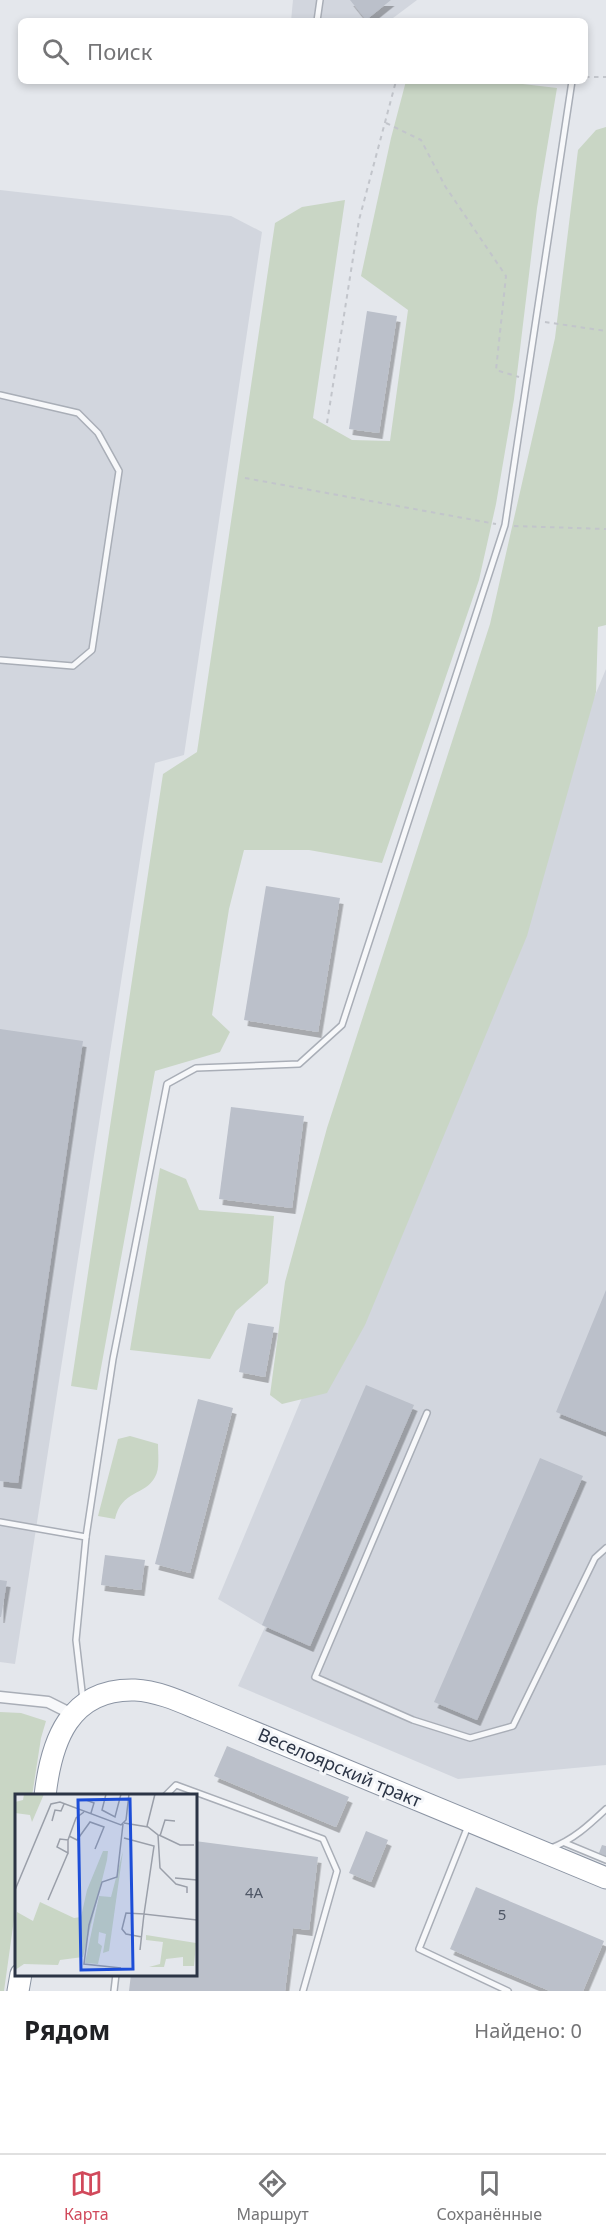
<!DOCTYPE html>
<html lang="ru">
<head>
<meta charset="utf-8">
<style>
	:root { --surface:#fff; --page:#f6f6f6; --text:#202124; --muted:#757577; --line:#e0e0e0; --accent:#d1495b }
	body { margin:0; font-family:"Noto Sans",sans-serif; background:var(--page); color:var(--text) }
	.list { margin:0; padding:0; list-style:none }
	h2 { display:flex; justify-content:space-between; align-items:center; height:78px; margin:0; padding:0 24px; font-size:26px }
	h2 small { font-size:20px; font-weight:400; color:var(--muted) }
	.icon { flex:none; width:33px; height:33px; fill:none; stroke:currentColor; stroke-width:2; stroke-linecap:round; stroke-linejoin:round }
	.map { position:relative; flex:none; width:606px; height:1991px; overflow:hidden }
	.search { position:absolute; background:var(--surface); box-shadow:0 3px 9px #0003; left:18px; right:18px; top:18px; height:66px; display:flex; align-items:center; gap:15px; box-sizing:border-box; padding:0 21px; border-radius:9px; color:var(--muted); font-size:22px }
	.sheet { height:162px; background:var(--surface) }
	nav { display:flex; justify-content:space-around; align-items:center; box-sizing:border-box; height:84px; border-top:2px solid var(--line); background:var(--surface); font-size:16px; color:var(--muted) }
	nav a { display:grid; justify-items:center; gap:3px }
	nav .on { color:var(--accent) }
	.map>svg:first-child { display:block }
</style>
</head>
<body>
<div class="map">
<svg width="606" height="1991" viewBox="0 0 606 1991">
	<defs>
		<filter id="shadow"><feDropShadow dx="3.5" dy="6" stdDeviation="0" flood-color="#0004"/></filter>
	</defs>
	<rect width="100%" height="100%" fill="#e4e7ec"/>
	<!-- built -->
	<g fill="#d2d6de">
		<polygon points="293,0 417,0 389,21 291,21"/>
		<polygon points="0,190 231,216 262,232 184,755 155,763 15,1664 0,1662"/>
		<polygon points="606,669 606,1765 458,1779 238,1686 265,1627 218,1599"/>
	</g>
	<!-- green -->
	<g fill="#c9d6c5">
		<polygon points="406,81 498,81 557,88 537,208 514,399 496,504 479,580 382,863 309,850 244,850 229,909 212,1015 230,1032 220,1052 155,1071 97,1390 71,1386 163,774 197,752 275,223 302,207 345,200 313,418 352,440 390,441 408,310 361,276 391,138"/>
		<polygon points="606,127 606,625 598,627 596,692 527,936 365,1325 327,1393 282,1404 270,1395 285,1282 327,1128 490,624 555,338 578,150 596,130"/>
		<polygon points="160,1168 186,1179 199,1210 274,1216 268,1283 236,1311 210,1359 130,1350"/>
		<path d="M 130,1436 L 158,1444 C 158,1454 160,1469 155,1477 C 145,1496 121,1490 115,1519 L 98,1516 L 118,1439 Z"/>
		<polygon points="0,1712 21,1713 46,1721 41,1738 32,1796 16,1796 16,1905 4,1991 0,1991"/>
	</g>
	<!-- building -->
	<g fill="#bbc0ca" filter="url(#shadow)">
		<polygon points="350,0 391,0 366,20"/>
		<polygon points="367,311 397,316 379,433 349,429"/>
		<polygon points="266,886 340,898 318,1032 244,1020"/>
		<polygon points="0,1029 83,1041 18,1483 0,1481"/>
		<polygon points="231,1107 304,1116 292,1208 219,1199"/>
		<polygon points="606,1290 606,1432 556,1412"/>
		<polygon points="248,1323 274,1327 265,1377 239,1372"/>
		<polygon points="366,1385 414,1405 310,1646 262,1625"/>
		<polygon points="198,1399 233,1408 190,1573 155,1564"/>
		<polygon points="540,1458 583,1476 477,1720 434,1702"/>
		<polygon points="105,1555 145,1560 141,1590 101,1585"/>
		<polygon points="0,1580 7,1581 1,1617 0,1617"/>
		<polygon points="227,1746 349,1797 336,1827 214,1776"/>
		<polygon points="366,1831 388,1840 371,1882 349,1873"/>
		<polygon points="195,1841 318,1857 309,1930 293,1928 285,1991 129,1991 131,1974 195,1974"/>
		<polygon points="602,1845 606,1846 606,1856 599,1853"/>
		<polygon points="476,1887 604,1941 583,1991 550,1991 450,1949"/>
	</g>
	<g fill="none" stroke-linecap="round" stroke-linejoin="round">
		<defs>
			<g id="lane">
				<polyline points="317,21 320,0"/>
				<polyline points="0,395 78,413 98,433 119,471 92,650 73,666 0,660"/>
				<polyline points="427,1413 315,1677 413,1720 470,1738 513,1726 595,1558 606,1548"/>
				<polyline points="0,1522 86,1537"/>
				<polyline points="83,1700 76,1640 86,1537 113,1359 167,1084 196,1068 299,1064 342,1025 505,525 572,81"/>
				<polyline points="165,1796 176,1785 323,1839 337,1871 303,1991"/>
				<polyline points="468,1826 419,1949 508,1991"/>
				<polyline points="565,1843 606,1860"/>
				<path d="M 551,1848 C 573,1840 589,1825 606,1809"/>
				<polyline points="114,1991 116,1974"/>
			</g>
			<polyline id="street" points="0,1697 48,1702 72,1714"/>
			<g id="highway">
				<path d="M 45,1796 C 51,1742 69,1688 135,1690 C 156,1691 177,1700 196,1708 L 606,1878"/>
				<polyline points="18,1991 21,1974"/>
			</g>
		</defs>
		<!-- lane casing -->
		<use href="#lane" stroke="#a9aeb7" stroke-width="8"/>
		<!-- street casing -->
		<use href="#street" stroke="#a9aeb7" stroke-width="13"/>
		<!-- highway casing -->
		<use href="#highway" stroke="#8b94a3" stroke-width="23"/>
		<!-- path -->
		<g stroke="#c2c5cb" stroke-width="2" stroke-dasharray="4.5 4.5" stroke-linecap="butt">
			<polyline points="585,77 606,77"/>
			<polyline points="386,123 421,140 445,186 506,276 496,370 519,377"/>
			<polyline points="545,322 606,331"/>
			<polyline points="327,423 359,220 396,81"/>
			<polyline points="245,478 496,524"/>
			<polyline points="514,526 606,529"/>
		</g>
		<!-- lane -->
		<use href="#lane" stroke="#f7f8fa" stroke-width="5"/>
		<!-- street -->
		<use href="#street" stroke="#f7f8fa" stroke-width="10"/>
		<!-- highway -->
		<use href="#highway" stroke="#fff" stroke-width="21"/>
	</g>
	<g text-anchor="middle" dominant-baseline="central" stroke-width="6" stroke-linejoin="round" paint-order="stroke">
		<!-- number labels -->
		<g font-size="15" fill="#4f5766">
			<text x="254" y="1892">4А</text>
			<text x="502" y="1914">5</text>
		</g>
		<!-- street labels -->
		<g font-size="18" fill="#2b3445" stroke="#f4f6f9">
			<text transform="translate(340 1767) rotate(23)">Веселоярский тракт</text>
		</g>
	</g>
	<!-- overview -->
	<g transform="translate(15 1794)">
		<rect width="182" height="182" fill="#e4e7ec"/>
		<path d="M 9,0 L 29,0 L 17,28 L 15,21 L 0,19 L 0,8 L 8,6 ZM 88,57 L 93,57 L 92,66 L 68,163 L 45,166 L 43,171 L 9,170 L 0,176 L 2,118 L 18,127 L 25,108 L 59,124 L 66,123 L 72,96 ZM 108,57 L 94,157 L 88,159 L 91,140 L 84,138 L 83,149 L 87,152 L 83,170 L 70,169 L 84,102 L 96,103 ZM 131,141 L 181,149 L 179,172 L 168,172 L 168,163 L 151,165 L 149,173 L 134,173 L 145,170 L 148,148 L 131,146 Z" fill="#c9d6c5"/>
		<path fill="none" stroke="#9a9fa9" stroke-width="1.5" d="M 91,0 L 87,16 L 100,23 L 106,0M 71,6 L 79,9 L 76,19M 37,27 L 40,16 L 46,17 L 49,10M 109,29 L 133,33 L 143,41 L 145,74 L 161,90 L 172,93 L 172,99M 132,32 L 140,0M 144,41 L 165,51 L 179,51M 54,42 L 62,46 L 75,28 L 89,33 L 80,55M 145,42 L 150,26 L 160,27M 109,44 L 139,52 L 129,120 L 111,119 L 107,135 L 111,140 L 127,143M 53,46 L 53,59 L 42,53 L 45,45 L 53,46 L 61,24 L 69,18M 160,84 L 182,86M 0,96 L 36,10 L 45,8 L 106,31 L 111,26 L 114,0M 33,106 L 53,59M 125,156 L 129,120 L 182,126M 106,174 L 69,170 L 74,131 L 87,88 L 102,83 L 108,30"/>
		<path fill="#1d4ed8" fill-opacity="0.15" stroke="#1d4ed8" stroke-width="3" d="M 115,5 L 118,175 L 66,176 L 63,6 Z"/>
		<rect width="182" height="182" fill="none" stroke="#2b3445" stroke-width="3"/>
	</g>
</svg>
<div class="search"><svg class="icon" aria-label="search" viewBox="0 0 24 24"><circle cx="10" cy="10" r="6"/><path d="M15 15l6 6"/></svg>Поиск</div>
</div>
<section class="sheet">
<h2>Рядом<small>Найдено: 0</small></h2>
<ul class="list">
</ul>
</section>
<nav>
<a class="on"><svg class="icon" aria-label="map" viewBox="0 0 24 24"><path d="M3 6l6-2 6 2 6-2v14l-6 2-6-2-6 2zM9 4v14M15 6v14"/></svg>Карта</a>
<a><svg class="icon" aria-label="directions" viewBox="0 0 24 24"><path d="M12 3l9 9-9 9-9-9zM9 14v-3h6M13 9l2 2-2 2"/></svg>Маршрут</a>
<a><svg class="icon" aria-label="saved" viewBox="0 0 24 24"><path d="M7 4h10v16l-5-4-5 4z"/></svg>Сохранённые</a>
</nav>
</body>
</html>
